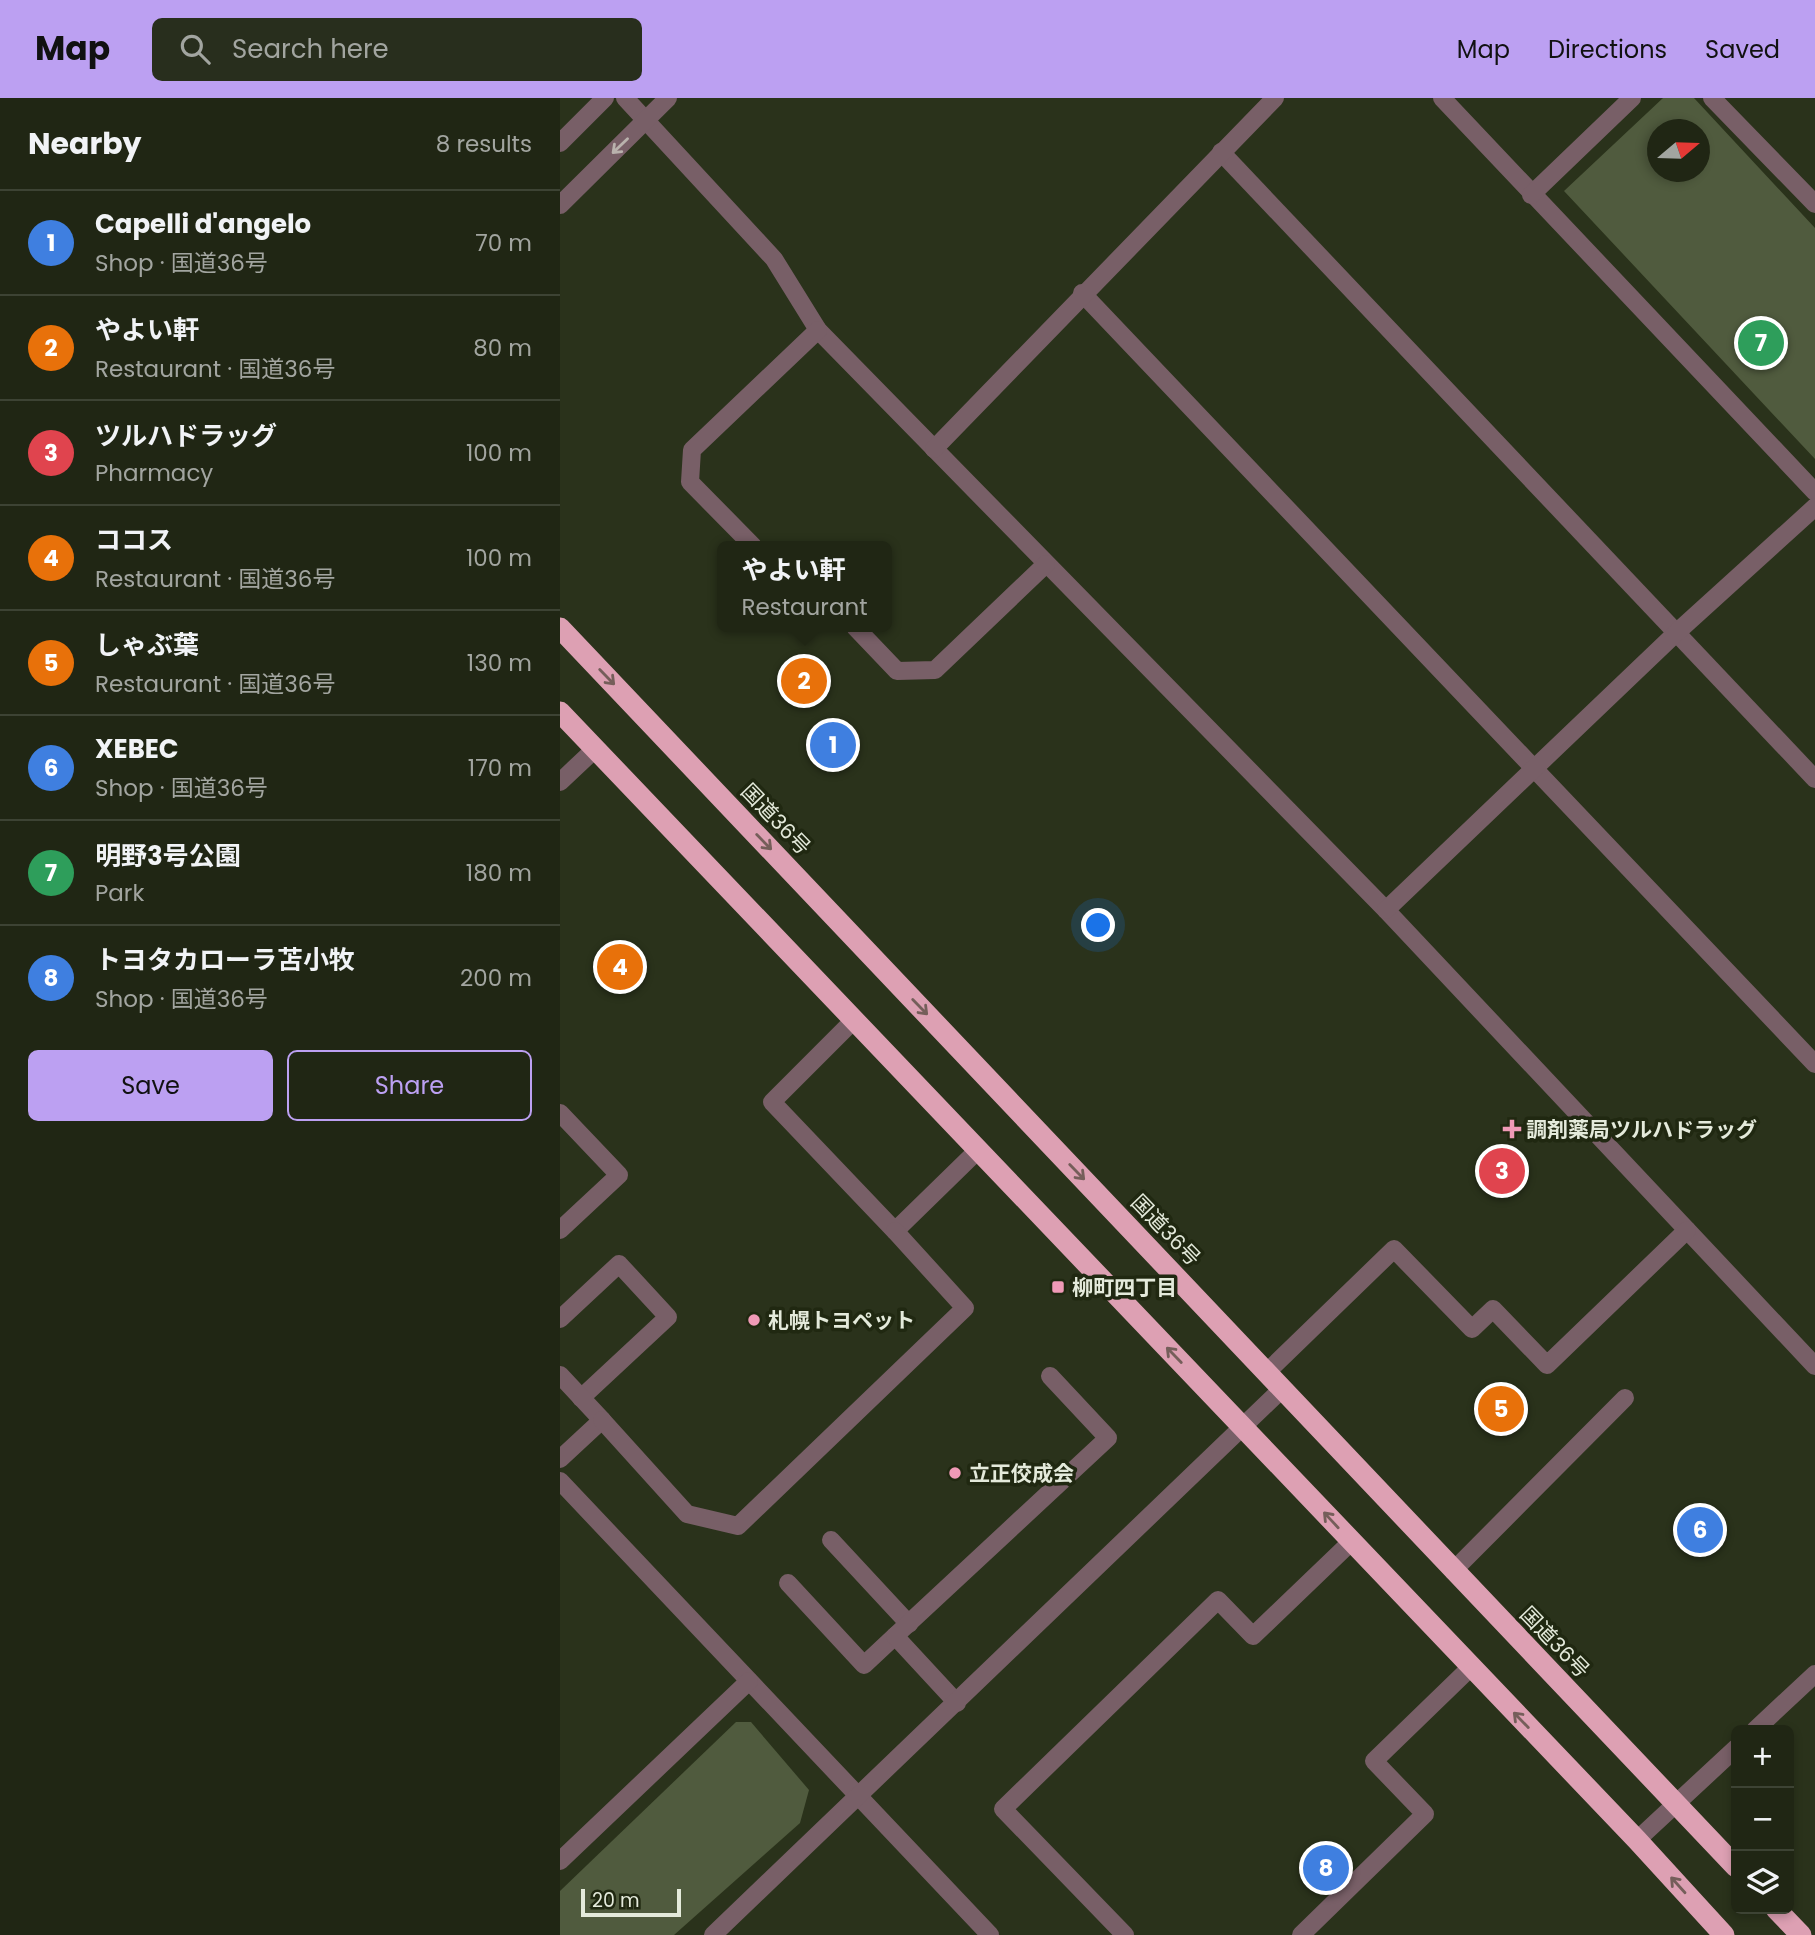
<!DOCTYPE html>
<html lang="en">
<head>
<meta charset="utf-8">
<style>
	:root { --surface:#202614; --page:#282e1d; --text:#f1f3f6; --muted:#a2a5a0; --line:#3d4334; --accent:#bca0f2 }
	body { margin:0; font-family:Poppins,"Noto Sans JP",sans-serif; background:var(--page); color:var(--text) }
	.controls { position:absolute; right:21px; bottom:21px; display:grid; overflow:hidden; border-radius:10px; box-shadow:0 4px 10px #0003 }
	.controls button { width:63px; height:63px; display:grid; place-items:center; padding:0; border:0; border-bottom:2px solid var(--line); background:var(--surface); color:var(--text); font:35px sans-serif }
	.compass { position:absolute; left:1087px; top:21px; width:63px; height:63px; border-radius:50%; background:var(--surface); box-shadow:0 4px 10px #0003; rotate:71deg }
	.scale { position:absolute; left:21px; bottom:18px; width:100px; box-sizing:border-box; padding-left:7px; border:4px solid #e4eadb; border-top:0; font-size:19px; line-height:24px; white-space:nowrap; color:#e4eadb; -webkit-text-stroke:5px #202811; paint-order:stroke }
	.you { position:absolute; left:539px; top:828px; width:24px; height:24px; margin:-18px; border:5px solid #fff; border-radius:50%; background:#1a73e8; box-shadow:0 0 0 10px #1a73e833 }
	.badge { display:grid; place-items:center; width:46px; height:46px; border-radius:50%; background:var(--accent); color:#fff; font-size:23px; font-weight:700 }
	.pin { position:absolute; translate:-50% -50%; border:4px solid #fff; box-shadow:0 2px 7px #0006 }
	.popup { position:absolute; left:157px; top:443px; width:175px; height:91px; box-sizing:border-box; display:grid; place-content:center; border-radius:10px; background:var(--surface); filter:drop-shadow(0 2px 5px #0005); font-size:23px; white-space:nowrap; color:var(--muted) }
	.popup b { font-size:26px; color:var(--text) }
	.popup::after { content:''; position:absolute; left:50%; top:100%; margin-left:-14px; border:14px solid transparent; border-top-color:var(--surface) }
	.list { margin:0; padding:0; list-style:none }
	h2 { display:flex; justify-content:space-between; align-items:center; height:91px; margin:0; padding:0 28px; font-size:30px }
	h2 small { font-size:23px; font-weight:400; color:var(--muted) }
	.list li { display:grid; grid-template-columns:46px 1fr auto; gap:21px; align-items:center; box-sizing:border-box; height:105px; padding:0 28px; border-top:2px solid var(--line) }
	.list b { display:block; font-size:26px; white-space:nowrap }
	.list p { margin:0; font-size:23px; white-space:nowrap; color:var(--muted) }
	.list em { font-size:23px; font-style:normal; color:var(--muted) }
	.actions { display:flex; gap:14px; padding:21px 28px }
	.actions a { flex:1; padding:16px 0; border:2px solid var(--accent); border-radius:10px; text-align:center; font-size:24px; color:var(--accent) }
	.actions .main { background:var(--accent); color:#111 }
	.icon { flex:none; width:38px; height:38px; fill:none; stroke:currentColor; stroke-width:2; stroke-linecap:round; stroke-linejoin:round }
	.map { position:relative; flex:none; width:1255px; height:1837px; overflow:hidden }
	header { display:flex; align-items:center; gap:42px; box-sizing:border-box; height:98px; padding:0 35px; background:var(--accent); color:#111 }
	header strong { font-size:33px }
	nav { display:flex; gap:38px; margin-inline-start:auto; font-size:24px }
	.search { width:490px; height:63px; background:var(--page); display:flex; align-items:center; gap:18px; box-sizing:border-box; padding:0 24px; border-radius:10px; color:var(--muted); font-size:26px }
	main { display:flex }
	aside { flex:1; background:var(--surface) }
	.map>svg:first-child { display:block }
</style>
</head>
<body>
<header>
<strong>Map</strong>
<div class="search"><svg class="icon" aria-label="search" viewBox="0 0 24 24"><circle cx="10" cy="10" r="6"/><path d="M15 15l6 6"/></svg>Search here</div>
<nav><a>Map</a><a>Directions</a><a>Saved</a></nav>
</header>
<main>
<aside>
<h2>Nearby<small>8 results</small></h2>
<ul class="list">
<li><span class="badge" style="background:#3f7fe0">1</span><div><b>Capelli d'angelo</b><p>Shop · 国道36号</p></div><em>70 m</em></li>
<li><span class="badge" style="background:#e8710a">2</span><div><b>やよい軒</b><p>Restaurant · 国道36号</p></div><em>80 m</em></li>
<li><span class="badge" style="background:#e0444e">3</span><div><b>ツルハドラッグ</b><p>Pharmacy</p></div><em>100 m</em></li>
<li><span class="badge" style="background:#e8710a">4</span><div><b>ココス</b><p>Restaurant · 国道36号</p></div><em>100 m</em></li>
<li><span class="badge" style="background:#e8710a">5</span><div><b>しゃぶ葉</b><p>Restaurant · 国道36号</p></div><em>130 m</em></li>
<li><span class="badge" style="background:#3f7fe0">6</span><div><b>XEBEC</b><p>Shop · 国道36号</p></div><em>170 m</em></li>
<li><span class="badge" style="background:#2e9e5b">7</span><div><b>明野3号公園</b><p>Park</p></div><em>180 m</em></li>
<li><span class="badge" style="background:#3f7fe0">8</span><div><b>トヨタカローラ苫小牧</b><p>Shop · 国道36号</p></div><em>200 m</em></li>
</ul>
<div class="actions"><a class="main">Save</a><a>Share</a></div>
</aside>
<div class="map">
<svg width="1255" height="1837" viewBox="0 0 1255 1837">
	<rect width="100%" height="100%" fill="#2a321b"/>
	<!-- green -->
	<g fill="#505b3e" fill-rule="evenodd">
		<path d="M 1103,0 L 1134,0 L 1255,130 L 1255,361 L 1004,93 ZM 1098,32 L 1140,32 L 1140,74 L 1098,74 Z"/>
		<polygon points="176,1624 191,1624 249,1692 240,1725 114,1837 0,1837 0,1793"/>
	</g>
	<g fill="none" stroke-linecap="round" stroke-linejoin="round">
		<!-- minor -->
		<g stroke="#785f67" stroke-width="18">
			<polyline points="65,0 214,161 258,232 826,812 1255,1268"/>
			<polyline points="882,0 1255,394"/>
			<polyline points="1152,0 1255,106"/>
			<polyline points="0,45 45,0"/>
			<polyline points="661,54 1255,681"/>
			<polyline points="971,97 1072,0"/>
			<polyline points="0,107 108,0"/>
			<polyline points="522,195 1255,966"/>
			<polyline points="374,351 715,0"/>
			<polyline points="193,448 130,384 132,352 258,232"/>
			<polyline points="295,529 337,573 375,572 486,466"/>
			<polyline points="0,684 35,651"/>
			<polyline points="826,812 1115,536 1255,409"/>
			<polyline points="294,922 212,1004 335,1133 418,1052"/>
			<polyline points="0,1015 59,1077 0,1132"/>
			<polyline points="0,1221 59,1166 108,1219 21,1300"/>
			<polyline points="707,1274 834,1151 912,1231 933,1211 987,1267 1127,1132"/>
			<polyline points="0,1277 42,1322 0,1361"/>
			<polyline points="42,1322 127,1416 178,1428 405,1210 335,1133"/>
			<polyline points="0,1383 430,1837"/>
			<polyline points="271,1442 349,1526"/>
			<polyline points="893,1473 1065,1300"/>
			<polyline points="228,1485 304,1567 335,1538"/>
			<polyline points="397,1605 335,1538 548,1340 490,1278"/>
			<polyline points="1195,1632 1255,1576"/>
			<polyline points="1077,1742 1176,1650"/>
			<polyline points="0,1763 189,1583"/>
			<polyline points="153,1837 722,1291"/>
			<polyline points="565,1837 443,1711 658,1502 693,1538 791,1444"/>
			<polyline points="741,1837 865,1716 814,1663 910,1570"/>
		</g>
		<!-- highway -->
		<g stroke="#dda0b3" stroke-width="21">
			<polyline points="0,530 1176,1769"/>
			<polyline points="0,614 1077,1742 1164,1837"/>
			<polyline points="1216,1811 1241,1837"/>
		</g>
	</g>
	<!-- one-way arrows -->
	<defs><path id="oneway-shaft" d="M-6 0H5M1.5-3L5.5 0L1.5 3" fill="none" stroke-width="1.6" stroke-linecap="round" stroke-linejoin="round" transform="scale(1.75)"/></defs>
	<use stroke="#b9b2ad" href="#oneway-shaft" transform="translate(60 48) rotate(136)"/>
	<g stroke="#755e5a">
		<use href="#oneway-shaft" transform="translate(47 579) rotate(46)"/>
		<use href="#oneway-shaft" transform="translate(204 744) rotate(46)"/>
		<use href="#oneway-shaft" transform="translate(360 909) rotate(46)"/>
		<use href="#oneway-shaft" transform="translate(517 1074) rotate(46)"/>
		<use href="#oneway-shaft" transform="translate(614 1257) rotate(-134)"/>
		<use href="#oneway-shaft" transform="translate(771 1422) rotate(-133)"/>
		<use href="#oneway-shaft" transform="translate(961 1622) rotate(-134)"/>
		<use href="#oneway-shaft" transform="translate(1118 1787) rotate(-132)"/>
	</g>
	<!-- markers -->
	<g fill="#f09ab7" stroke="#202811" stroke-width="2.5">
		<path d="M948.5 1020.5h7v7h7v7h-7v7h-7v-7h-7v-7h7z"/>
		<rect x="491" y="1182" width="14" height="14" rx="3.5"/>
		<circle cx="194" cy="1222" r="7"/>
		<circle cx="395" cy="1375" r="7"/>
	</g>
	<g text-anchor="middle" dominant-baseline="central" stroke-width="7" stroke-linejoin="round" paint-order="stroke">
		<!-- street labels -->
		<g font-size="21" fill="#e4eadb" stroke="#202811">
			<text transform="translate(216 721) rotate(46)">国道36号</text>
			<text transform="translate(606 1132) rotate(46)">国道36号</text>
			<text transform="translate(995 1544) rotate(46)">国道36号</text>
		</g>
		<!-- poi labels -->
		<g font-size="21" font-weight="bold" fill="#e4eadb" stroke="#202811" text-anchor="start">
			<text x="966" y="1031">調剤薬局ツルハドラッグ</text>
			<text x="512" y="1189">柳町四丁目</text>
			<text x="208" y="1222">札幌トヨペット</text>
			<text x="409" y="1375">立正佼成会</text>
		</g>
	</g>
</svg>
<div class="controls">
<button>+</button>
<button>−</button>
<button><svg class="icon" aria-label="layers" viewBox="0 0 24 24"><path d="M12 4l9 5-9 5-9-5zM3 14l9 5 9-5"/></svg></button>
</div>
<svg class="compass" viewBox="-18 -18 36 36"><path d="M0-13l5 13h-10z" fill="#e53935"/><path d="M0 13l5-13h-10z" fill="#a2a5a0"/></svg>
<div class="scale">20 m</div>
<div class="you"></div>
<div class="pin badge" style="left:273px;top:647px;background:#3f7fe0">1</div>
<div class="pin badge" style="left:244px;top:583px;background:#e8710a">2</div>
<div class="popup"><b>やよい軒</b>Restaurant</div>
<div class="pin badge" style="left:942px;top:1073px;background:#e0444e">3</div>
<div class="pin badge" style="left:60px;top:869px;background:#e8710a">4</div>
<div class="pin badge" style="left:941px;top:1311px;background:#e8710a">5</div>
<div class="pin badge" style="left:1140px;top:1432px;background:#3f7fe0">6</div>
<div class="pin badge" style="left:1201px;top:245px;background:#2e9e5b">7</div>
<div class="pin badge" style="left:766px;top:1770px;background:#3f7fe0">8</div>
</div>
</main>
</body>
</html>
